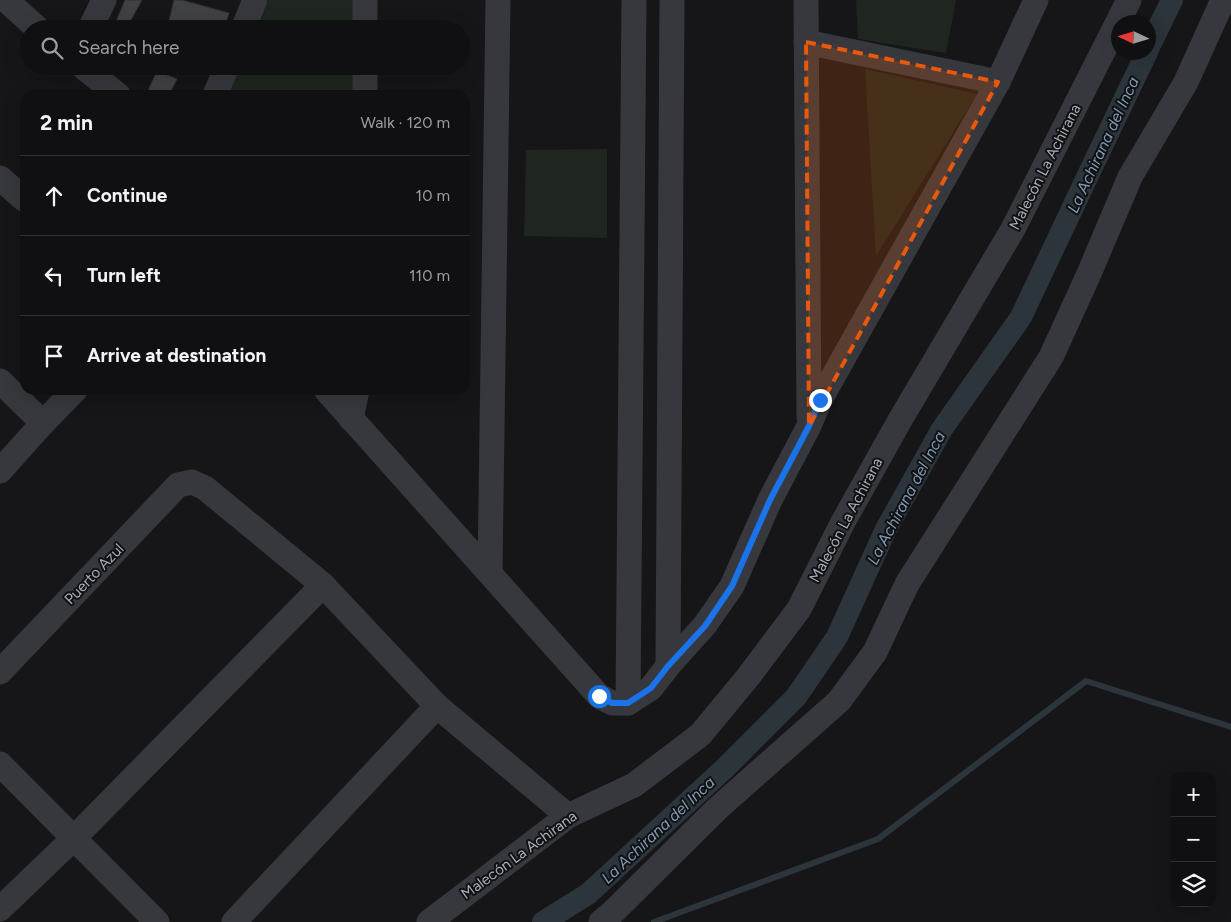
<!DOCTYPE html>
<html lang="en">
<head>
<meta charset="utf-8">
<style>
	:root { --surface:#101012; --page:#1e1e20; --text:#f1f3f6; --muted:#9c9d9f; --line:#303032 }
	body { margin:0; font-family:Figtree,sans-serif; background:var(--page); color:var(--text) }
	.controls { position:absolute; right:15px; bottom:15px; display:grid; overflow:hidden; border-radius:10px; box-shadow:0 5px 20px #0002 }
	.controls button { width:45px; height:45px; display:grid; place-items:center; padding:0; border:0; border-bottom:1px solid var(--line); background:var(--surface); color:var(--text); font:25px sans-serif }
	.compass { position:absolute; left:1111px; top:15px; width:45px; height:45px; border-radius:50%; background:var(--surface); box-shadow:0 5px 20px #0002; rotate:274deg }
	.stop { position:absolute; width:15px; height:15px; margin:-11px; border:4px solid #1a73e8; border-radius:50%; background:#fff }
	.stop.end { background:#1a73e8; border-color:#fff; box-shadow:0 1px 5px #0008 }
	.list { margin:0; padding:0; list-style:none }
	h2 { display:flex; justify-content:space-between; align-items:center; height:65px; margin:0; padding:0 20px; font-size:21px }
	h2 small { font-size:16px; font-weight:400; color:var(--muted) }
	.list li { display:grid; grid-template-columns:32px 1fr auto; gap:15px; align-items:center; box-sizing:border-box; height:80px; padding:0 20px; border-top:1px solid var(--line) }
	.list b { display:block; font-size:19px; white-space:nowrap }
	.list em { font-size:16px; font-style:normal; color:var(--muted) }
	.icon { flex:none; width:28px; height:28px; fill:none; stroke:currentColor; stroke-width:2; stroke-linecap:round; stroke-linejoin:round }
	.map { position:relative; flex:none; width:1231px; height:922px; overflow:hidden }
	.search { position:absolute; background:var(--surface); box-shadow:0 5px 20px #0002; left:20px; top:20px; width:450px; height:55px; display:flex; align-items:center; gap:12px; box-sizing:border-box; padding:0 18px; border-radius:28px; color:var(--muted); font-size:19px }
	.panel { position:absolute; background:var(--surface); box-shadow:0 5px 20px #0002; left:20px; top:90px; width:450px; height:305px; border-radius:15px }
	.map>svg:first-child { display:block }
</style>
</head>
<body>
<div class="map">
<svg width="1231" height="922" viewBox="0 0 1231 922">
	<rect width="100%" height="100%" fill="#161618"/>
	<!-- green -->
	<g fill="#1e261f">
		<polygon points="269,0 357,0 357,29 257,29"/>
		<polygon points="856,0 956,0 946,53 858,39"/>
		<polygon points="240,66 357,66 356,95 227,95"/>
		<polygon points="865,69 977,94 876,256"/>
		<polygon points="607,149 607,238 524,236 526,150"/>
	</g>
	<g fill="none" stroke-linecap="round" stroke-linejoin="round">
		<!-- stream -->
		<polyline stroke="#2c353c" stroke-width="6" points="654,922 878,839 1086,681 1231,727"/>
		<!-- canal -->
		<g stroke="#2c353c" stroke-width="22">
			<polyline points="1148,49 1172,0"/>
			<polyline points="543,922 588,894 724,769 796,697 837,637 886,529 942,429 1021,317 1090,171 1147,52"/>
		</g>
	</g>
	<!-- building -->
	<g fill="#404145" stroke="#303034">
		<polygon points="125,0 142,0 126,29 113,29"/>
		<polygon points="174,0 182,0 229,13 224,29 167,29"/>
		<polygon points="157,71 177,79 169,95 146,95"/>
	</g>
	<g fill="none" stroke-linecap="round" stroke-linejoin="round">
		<!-- minor -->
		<g stroke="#37383d" stroke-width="25">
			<polyline points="6,0 38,29"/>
			<polyline points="806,0 809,418"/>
			<polyline points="90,29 104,0"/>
			<polyline points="243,29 255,0"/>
			<polyline points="365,29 365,0"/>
			<polyline points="806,42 998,82"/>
			<polyline points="82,66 118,95"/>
			<polyline points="215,95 227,66"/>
			<polyline points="365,95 365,66"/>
			<polyline points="0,178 25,200"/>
			<polyline points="0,381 43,423"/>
			<polyline points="326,390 599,696 612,703 628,703 651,688 668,666 705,625 732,586 770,500 809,426 820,400 998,82 1036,0"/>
			<polyline points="351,419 357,390"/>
			<polyline points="0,471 43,423 75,390"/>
			<polyline points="490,572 498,0"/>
			<polyline points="668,666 672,0"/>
			<polyline points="0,672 178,485 192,482 205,488 323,585 437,706 568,816"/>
			<polyline points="628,703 634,0"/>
			<polyline points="0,764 157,922"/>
			<polyline points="0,909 74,838 323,585"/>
			<polyline points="234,922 437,706"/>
			<polyline points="429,922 568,816 634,785 700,735 748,677 799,609 843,522 900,420 1013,229 1129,0"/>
			<polyline points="601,922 612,913 717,809 839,701 875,652 907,584 1051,357 1088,276 1130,177 1186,82 1223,0"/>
		</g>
	</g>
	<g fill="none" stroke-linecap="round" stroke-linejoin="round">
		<!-- route -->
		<polyline stroke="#1a73e8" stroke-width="6" points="599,696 612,703 628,703 651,688 668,666 705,626 732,586 770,500 809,426 820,400"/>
	</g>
	<!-- marked area -->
	<path fill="#e8590c" fill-opacity="0.2" stroke="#e8590c" stroke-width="4" stroke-dasharray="10 6" stroke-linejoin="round" d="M 806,42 L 998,82 L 809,426 Z"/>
	<g text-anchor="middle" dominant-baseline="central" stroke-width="4" stroke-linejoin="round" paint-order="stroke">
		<!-- street labels -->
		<g font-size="15" fill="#a8adb8" stroke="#111113">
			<text transform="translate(1045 167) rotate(-63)">Malecón La Achirana</text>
			<text transform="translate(846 520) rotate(-62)">Malecón La Achirana</text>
			<text transform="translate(94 574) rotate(-46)">Puerto Azul</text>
			<text transform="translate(519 855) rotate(-36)">Malecón La Achirana</text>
		</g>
		<!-- water labels -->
		<g font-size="16" font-style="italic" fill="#7f9bb3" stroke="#111113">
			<text transform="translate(1103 145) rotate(-65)">La Achirana del Inca</text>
			<text transform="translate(906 498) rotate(-62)">La Achirana del Inca</text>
			<text transform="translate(658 830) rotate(-43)">La Achirana del Inca</text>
		</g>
	</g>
</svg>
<div class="controls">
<button>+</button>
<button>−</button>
<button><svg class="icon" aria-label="layers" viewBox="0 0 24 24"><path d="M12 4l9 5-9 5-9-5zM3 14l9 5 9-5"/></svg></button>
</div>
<svg class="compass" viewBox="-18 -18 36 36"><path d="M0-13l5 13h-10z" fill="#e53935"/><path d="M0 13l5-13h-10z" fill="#9c9d9f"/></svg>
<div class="stop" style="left:599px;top:696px"></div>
<div class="stop end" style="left:820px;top:400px"></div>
<div class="search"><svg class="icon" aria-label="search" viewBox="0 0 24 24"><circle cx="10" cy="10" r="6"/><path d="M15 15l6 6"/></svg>Search here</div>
<section class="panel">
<h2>2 min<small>Walk · 120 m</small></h2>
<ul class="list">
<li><svg class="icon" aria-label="ahead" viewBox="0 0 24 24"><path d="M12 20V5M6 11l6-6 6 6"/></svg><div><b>Continue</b></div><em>10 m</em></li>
<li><svg class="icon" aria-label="left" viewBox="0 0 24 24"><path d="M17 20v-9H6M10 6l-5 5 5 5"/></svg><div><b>Turn left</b></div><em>110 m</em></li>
<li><svg class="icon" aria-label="arrive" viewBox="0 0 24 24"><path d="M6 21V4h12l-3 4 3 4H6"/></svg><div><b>Arrive at destination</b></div></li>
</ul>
</section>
</div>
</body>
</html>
